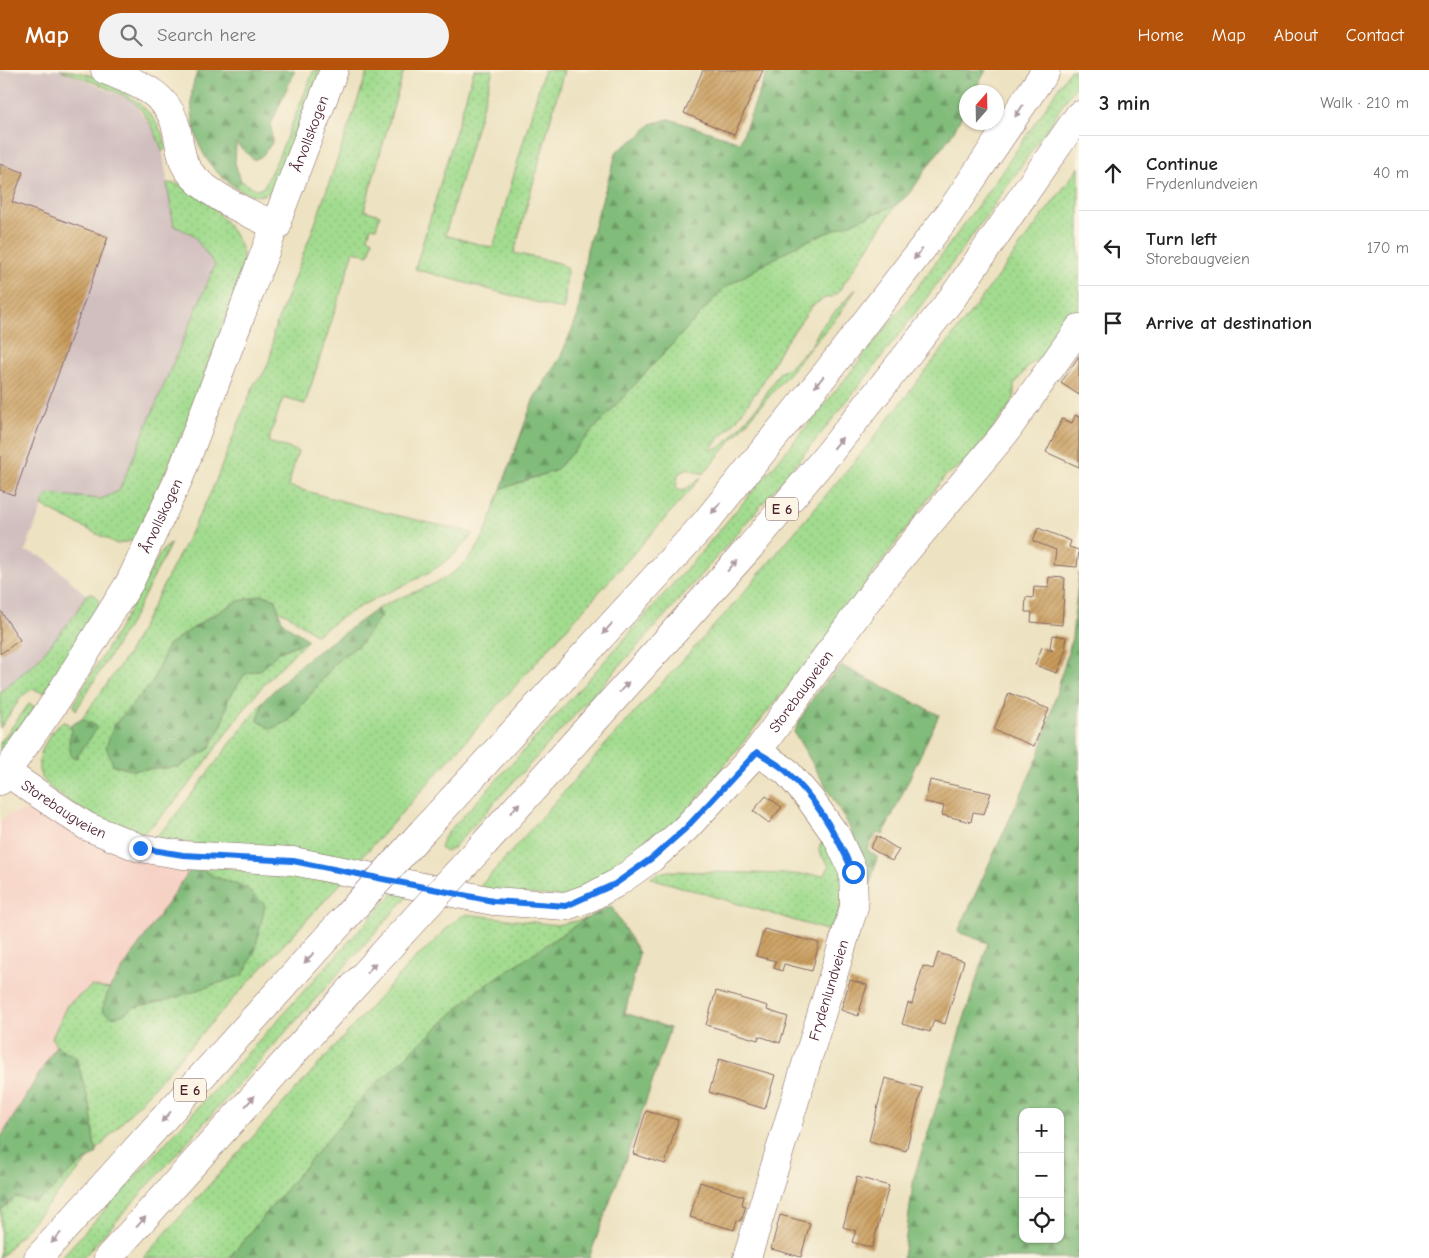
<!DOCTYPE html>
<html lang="en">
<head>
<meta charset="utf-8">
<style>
	:root { --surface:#fff; --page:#f2f2f2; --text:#222; --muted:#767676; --line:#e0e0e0; --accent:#b45309 }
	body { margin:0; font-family:"Comic Neue",sans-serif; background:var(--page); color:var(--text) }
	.controls { position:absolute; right:15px; bottom:15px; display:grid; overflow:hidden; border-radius:10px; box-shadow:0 1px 4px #0004 }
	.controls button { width:45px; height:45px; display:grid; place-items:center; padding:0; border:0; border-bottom:1px solid var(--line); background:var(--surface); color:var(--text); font:25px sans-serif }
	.compass { position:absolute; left:959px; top:15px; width:45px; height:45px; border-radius:50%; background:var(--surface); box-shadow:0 1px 4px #0004; rotate:20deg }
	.stop { position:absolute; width:15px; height:15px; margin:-11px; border:4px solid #1a73e8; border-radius:50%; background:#fff }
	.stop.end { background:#1a73e8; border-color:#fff; box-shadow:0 1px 5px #0008 }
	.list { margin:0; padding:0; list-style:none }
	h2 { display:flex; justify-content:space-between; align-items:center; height:65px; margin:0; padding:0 20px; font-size:21px }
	h2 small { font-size:16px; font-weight:400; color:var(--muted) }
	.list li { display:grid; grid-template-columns:32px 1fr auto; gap:15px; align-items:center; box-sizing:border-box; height:75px; padding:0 20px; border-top:1px solid var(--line) }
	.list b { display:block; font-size:19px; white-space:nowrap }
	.list p { margin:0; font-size:16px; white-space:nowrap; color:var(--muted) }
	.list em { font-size:16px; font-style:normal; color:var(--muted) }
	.icon { flex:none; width:28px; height:28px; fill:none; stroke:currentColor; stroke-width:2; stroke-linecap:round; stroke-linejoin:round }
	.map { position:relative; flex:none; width:1079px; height:1188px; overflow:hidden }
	header { display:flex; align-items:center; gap:30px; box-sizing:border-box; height:70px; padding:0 25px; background:var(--accent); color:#fff }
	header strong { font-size:24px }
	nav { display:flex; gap:28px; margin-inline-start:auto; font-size:18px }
	.search { width:350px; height:45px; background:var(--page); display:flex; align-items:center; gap:12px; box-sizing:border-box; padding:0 18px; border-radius:28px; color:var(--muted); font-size:19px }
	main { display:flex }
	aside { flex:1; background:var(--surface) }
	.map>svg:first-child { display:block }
</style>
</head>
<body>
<header>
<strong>Map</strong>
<div class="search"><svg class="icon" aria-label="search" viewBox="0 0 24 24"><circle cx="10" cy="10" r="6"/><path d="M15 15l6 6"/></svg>Search here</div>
<nav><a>Home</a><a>Map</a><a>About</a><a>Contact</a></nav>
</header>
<main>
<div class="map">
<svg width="1079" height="1188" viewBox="0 0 1079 1188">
	<defs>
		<pattern id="grass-dots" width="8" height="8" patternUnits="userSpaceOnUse" patternTransform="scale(1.25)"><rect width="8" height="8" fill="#a2dc8f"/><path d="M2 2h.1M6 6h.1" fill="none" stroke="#8dbc7c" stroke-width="1.8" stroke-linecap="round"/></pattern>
		<pattern id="forest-firs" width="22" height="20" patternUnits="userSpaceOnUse" patternTransform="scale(1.25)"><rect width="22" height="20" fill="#81bc7a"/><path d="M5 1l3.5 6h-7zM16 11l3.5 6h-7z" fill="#6c9864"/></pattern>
		<pattern id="building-hatch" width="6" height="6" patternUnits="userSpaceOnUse" patternTransform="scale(1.25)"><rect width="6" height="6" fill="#c99c5c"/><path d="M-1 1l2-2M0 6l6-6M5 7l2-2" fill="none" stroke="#a57f4c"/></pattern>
	</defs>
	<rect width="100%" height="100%" fill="#fcf5e5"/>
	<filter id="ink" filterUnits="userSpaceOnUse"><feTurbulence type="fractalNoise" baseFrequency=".02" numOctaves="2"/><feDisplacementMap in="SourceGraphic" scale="10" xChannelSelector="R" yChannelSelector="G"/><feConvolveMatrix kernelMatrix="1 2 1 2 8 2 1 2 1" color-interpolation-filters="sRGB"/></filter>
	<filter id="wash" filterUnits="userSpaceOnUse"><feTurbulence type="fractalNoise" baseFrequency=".0096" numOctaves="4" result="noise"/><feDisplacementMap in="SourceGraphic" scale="20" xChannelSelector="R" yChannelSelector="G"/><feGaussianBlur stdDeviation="1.12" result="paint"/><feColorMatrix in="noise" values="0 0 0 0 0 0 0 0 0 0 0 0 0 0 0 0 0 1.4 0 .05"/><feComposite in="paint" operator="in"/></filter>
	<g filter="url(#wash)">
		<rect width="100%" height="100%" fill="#ede2c1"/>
		<!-- built -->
		<polygon fill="#f6d2c5" points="26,741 52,750 153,795 189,801 109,919 92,917 52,968 56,976 0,1069 0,751 11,744"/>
		<!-- industrial -->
		<polygon fill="#d1bfbf" points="0,0 60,0 133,31 161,71 174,156 192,164 225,197 123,419 101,429 47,424 25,481 45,488 86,525 74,546 36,592 0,622"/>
		<!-- grass -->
		<g fill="url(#grass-dots)" stroke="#767e5d">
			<path d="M 60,0 C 100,0 161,36 166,78 L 162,82 C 160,68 143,38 131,30 C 113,19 80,7 60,0 Z"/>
			<path d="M 314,0 L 320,0 L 274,118 C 261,131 249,125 235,117 L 241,111 L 256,119 L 263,118 L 278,88 Z"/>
			<path d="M 368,0 L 404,0 L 364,140 L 380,145 L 376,158 L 371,157 L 368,167 L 373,170 L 369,185 L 354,181 L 305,334 L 283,328 L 268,372 L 298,381 L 288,416 L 382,442 L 473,463 C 450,497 414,510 379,527 C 356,537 336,551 316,565 L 290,546 L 278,540 L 276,529 L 262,525 L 236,532 L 208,548 L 168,575 L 152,613 L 114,655 L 113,695 L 132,700 L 179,697 L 209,679 L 222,655 L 228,630 L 245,604 L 262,599 L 279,582 L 308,570 C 289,589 269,607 253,628 C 216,673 188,726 142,764 C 120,762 40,723 39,699 C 38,680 50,664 62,652 L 67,653 L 72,660 L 69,672 L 76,688 L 96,660 L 95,655 L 82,649 L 128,584 L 189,466 L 212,420 L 255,312 C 268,305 274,277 273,263 L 316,151 Z"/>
			<polygon points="474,0 493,0 445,165 493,178 544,0 564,0 514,183 559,193 567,198 564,240 415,199"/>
			<path d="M 1070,0 L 1079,0 L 1079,11 C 999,131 915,248 823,361 C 706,505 578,641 453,778 L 446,782 L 440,778 L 443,769 L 450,760 C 534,671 615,580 695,489 C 829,333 959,173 1070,0 Z"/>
			<polygon points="1079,97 1079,237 1049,281 1029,295 1014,315 1014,328 1008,339 968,390 945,406 824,571 687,742 615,804 568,827 476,821 616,663 734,534 869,374 972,241"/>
			<path d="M 167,113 C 176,114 185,115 193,121 C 210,131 240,165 243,185 C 243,193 241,202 240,209 L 185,359 L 134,470 L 117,474 L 42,436 L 47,424 L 101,429 L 119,421 L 215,195 L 192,164 L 174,156 Z"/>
			<path d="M 896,135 L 839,221 L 832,227 L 825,228 L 812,236 L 780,280 L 763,312 L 735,352 L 709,380 L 721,377 L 734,364 L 759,335 L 779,303 L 791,296 L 812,274 L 821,257 L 856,219 L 840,243 L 703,404 L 687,398 L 678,404 L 676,419 L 683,421 L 701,408 L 356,794 L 153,769 L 168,755 L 263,631 L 258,651 L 290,650 L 337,591 L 361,573 L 381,546 L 377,539 C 405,523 443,516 466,492 C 485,474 492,442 501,419 L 556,400 L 724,218 L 799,174 Z"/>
			<polygon points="171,473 133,548 76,640 74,636 77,628 127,545 161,482"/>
			<polygon points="91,523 97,527 100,534 44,623 32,619 22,626 0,658 0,622 36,592 74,546 86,525"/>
			<polygon points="29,634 35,637 0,686 0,673"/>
			<path d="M 829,771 C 849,811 845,821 833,862 L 651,808 L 658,803 L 669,801 L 825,805 L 829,796 L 819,782 L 820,774 Z"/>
			<polygon points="194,794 343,811 232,930 0,1188 1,1140 16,1127 49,1123 72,1100 97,1083 94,1072 91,1040 76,987 56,976 52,968 67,935 92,916 109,919 102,940 122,945 134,937 168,930 246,818 213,806"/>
			<polygon points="395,821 408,826 126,1140 83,1188 61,1188"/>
			<path d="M 466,844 L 557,855 L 585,849 L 477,921 L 365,1024 L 229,1188 L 143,1188 L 415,888 C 435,875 445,855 466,844 Z"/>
		</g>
		<!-- forest -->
		<g fill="url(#forest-firs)" stroke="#666e52" fill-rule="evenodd">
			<path d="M 199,0 L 295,0 L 271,54 L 272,73 L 262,86 L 254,90 L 236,73 L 235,93 L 241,111 L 235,117 C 206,97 196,76 192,42 C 191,27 191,13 199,0 Z"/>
			<path d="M 768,0 L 986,0 L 974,22 L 966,22 C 966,52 946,71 930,93 C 918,110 913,123 896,135 L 799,174 L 724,218 L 556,400 L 501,419 L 534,328 L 560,288 L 578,245 L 587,179 L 617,81 L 641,65 L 651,54 L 669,49 L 740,72 Z"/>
			<path d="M 1079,503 L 1079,1188 L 903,1188 L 914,1107 L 988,873 L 958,862 L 1039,685 L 1072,568 ZM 1023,1042 L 1060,1042 L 1060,1169 L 1023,1169 Z"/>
			<path d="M 262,525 L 276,529 C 281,560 287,553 308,570 L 279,582 L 262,599 L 245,604 L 228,630 L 222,655 L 209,679 L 179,697 L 132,700 L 113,695 L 106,677 L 114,655 L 152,613 L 168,575 L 208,548 L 236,532 Z"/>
			<polygon points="377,539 381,546 361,573 337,591 290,650 271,659 258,651 263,631 302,593"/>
			<path d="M 842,596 L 939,645 L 883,765 L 877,763 L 867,779 L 877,787 L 866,831 L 860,783 L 848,754 L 794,662 C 806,637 820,614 842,596 Z"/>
			<polygon points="82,649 95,655 96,660 76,688 71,687 69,672 72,660 70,656"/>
			<polygon points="194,794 213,806 246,818 265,835 255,881 243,905 168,930 134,937 122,945 111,947 102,940 109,919"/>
			<polygon points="611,836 639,883 625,943 670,958 636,1061 589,1188 229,1188 365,1024 477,921 585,849"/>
			<polygon points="56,976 76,987 91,1040 94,1072 97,1083 72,1100 49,1123 35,1132 16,1127 0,1141 0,1069"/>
		</g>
		<g id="blocks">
			<!-- building -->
			<g fill="url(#building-hatch)">
				<polygon points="703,0 763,0 734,65 684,43"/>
				<polygon points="0,94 23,102 12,132 108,167 14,425 0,420"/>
				<polygon points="1079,286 1079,325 1061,313"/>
				<polygon points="1075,345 1079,347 1079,397 1046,382 1062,349 1072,353"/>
				<polygon points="1038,458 1071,471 1069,477 1079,480 1077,497 1054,495 1056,480 1033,471"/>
				<polygon points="1049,507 1065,508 1062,555 1031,552 1032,542 1025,542 1026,527 1033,528 1034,517 1048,518"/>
				<polygon points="0,540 20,570 0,584"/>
				<polygon points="1052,565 1066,567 1064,579 1066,580 1057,603 1035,595 1042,577 1053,581 1050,578"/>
				<polygon points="1009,623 1049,639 1034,676 994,660"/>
				<polygon points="930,710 991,723 984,744 973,742 971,752 942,745 944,736 925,732"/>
				<polygon points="766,726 782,737 769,753 753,741"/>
				<polygon points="877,766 899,780 892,791 870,778"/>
				<polygon points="764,859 819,873 812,901 784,894 782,901 774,898 776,891 756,886"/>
				<polygon points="938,883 964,891 945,954 934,950 930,962 902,954 908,933 912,934 923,896 933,899"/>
				<polygon points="850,910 867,915 858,946 841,940"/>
				<polygon points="716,921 768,936 767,940 788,947 780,973 759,966 758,970 706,955"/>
				<polygon points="719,989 775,1005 765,1039 709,1022"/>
				<polygon points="885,1008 922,1018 906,1081 869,1071"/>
				<polygon points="646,1041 678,1050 665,1094 633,1084"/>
				<polygon points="857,1107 889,1116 872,1178 852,1172 856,1161 843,1157"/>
				<polygon points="700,1112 744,1126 742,1135 746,1136 741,1151 737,1150 734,1160 690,1147"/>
				<polygon points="780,1145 810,1153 801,1187 771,1179"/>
			</g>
		</g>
	</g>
	<g filter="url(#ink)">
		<use href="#blocks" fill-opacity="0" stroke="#836360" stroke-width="1"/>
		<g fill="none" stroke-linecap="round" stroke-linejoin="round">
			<defs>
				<g id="minor">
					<path d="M 105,0 C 135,13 167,21 176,57 C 179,69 180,84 185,95 C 197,120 251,145 277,156"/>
					<path id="s1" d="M 6,702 L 86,756 L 140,778 L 183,785 L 293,791 L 493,831 L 566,836 L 591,827 L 615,814 L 652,788 L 685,759 L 757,682 L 882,510 L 1005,363 L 1079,258"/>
					<path id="s2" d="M 0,711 L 53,635 L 130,512 L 180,406 L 334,0"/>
					<path id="s3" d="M 747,1188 L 854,837 L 853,801 L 837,767 L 810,729 L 786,701 L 757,682"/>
				</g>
				<g id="highway">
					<polyline points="423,761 705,453 827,302 948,145 1046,0"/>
					<polyline points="483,775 750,477 830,382 953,227 1079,45"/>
					<polyline points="38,1188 342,851"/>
					<polyline points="108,1188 401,864"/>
				</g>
			</defs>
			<!-- minor casing -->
			<use href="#minor" stroke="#836360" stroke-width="29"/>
			<!-- highway casing -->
			<use href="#highway" stroke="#836360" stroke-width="29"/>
			<!-- minor -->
			<use href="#minor" stroke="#fff" stroke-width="28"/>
			<!-- highway -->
			<use href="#highway" stroke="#fff" stroke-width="28"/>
			<defs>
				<g id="highway-bridge">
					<polyline points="342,851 423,761"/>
					<polyline points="401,864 483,775"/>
				</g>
			</defs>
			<!-- highway-bridge casing -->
			<use href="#highway-bridge" stroke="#836360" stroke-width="29" stroke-linecap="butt"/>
			<!-- highway-bridge -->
			<use href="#highway-bridge" stroke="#fff" stroke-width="28"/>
		</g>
		<!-- one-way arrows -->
		<defs><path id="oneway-solid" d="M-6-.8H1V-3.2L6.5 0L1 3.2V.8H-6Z" transform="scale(1.25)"/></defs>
		<g fill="#ae9aa0">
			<use href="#oneway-solid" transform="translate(1019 41) rotate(124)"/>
			<use href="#oneway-solid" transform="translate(918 184) rotate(127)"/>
			<use href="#oneway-solid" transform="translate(819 312) rotate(129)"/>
			<use href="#oneway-solid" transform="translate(838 373) rotate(-52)"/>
			<use href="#oneway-solid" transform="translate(716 438) rotate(129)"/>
			<use href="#oneway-solid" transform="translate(732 496) rotate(-48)"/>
			<use href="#oneway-solid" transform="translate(607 559) rotate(132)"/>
			<use href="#oneway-solid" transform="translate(624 617) rotate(-48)"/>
			<use href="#oneway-solid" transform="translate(515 738) rotate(-48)"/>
			<use href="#oneway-solid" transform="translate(309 888) rotate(132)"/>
			<use href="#oneway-solid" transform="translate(371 898) rotate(-48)"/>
			<use href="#oneway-solid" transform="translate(250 1031) rotate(-48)"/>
			<use href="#oneway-solid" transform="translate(166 1047) rotate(132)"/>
			<use href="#oneway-solid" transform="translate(141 1152) rotate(-48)"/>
			<use href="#oneway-solid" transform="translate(56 1168) rotate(132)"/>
		</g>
	</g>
	<g fill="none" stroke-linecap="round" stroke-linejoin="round" filter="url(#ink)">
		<!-- route -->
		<path stroke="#1a73e8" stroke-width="6" d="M 140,778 L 183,785 L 293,791 L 493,831 L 566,836 L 615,814 L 652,788 L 685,759 L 757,682 C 767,688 778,694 786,701 C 816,728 837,765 853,802"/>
	</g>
	<g text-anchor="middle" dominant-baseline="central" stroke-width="4" stroke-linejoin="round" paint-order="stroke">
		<!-- shield labels -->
		<g fill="#fcf5e5" stroke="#7f5f63" stroke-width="1">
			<rect x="766" y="427.5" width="32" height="23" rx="4"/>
			<rect x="174" y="1008.5" width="32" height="23" rx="4"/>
		</g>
		<g font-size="14" font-weight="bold" fill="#4a1f2b">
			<text x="782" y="439">E 6</text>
			<text x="190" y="1020">E 6</text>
		</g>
		<!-- street labels -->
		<g font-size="15" fill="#4a1f2b" stroke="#fcf5e5">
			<text stroke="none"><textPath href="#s2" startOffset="721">Årvollskogen</textPath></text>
			<text stroke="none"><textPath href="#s2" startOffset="311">Årvollskogen</textPath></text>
			<text stroke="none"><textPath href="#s1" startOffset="909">Storebaugveien</textPath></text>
			<text stroke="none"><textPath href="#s1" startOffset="69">Storebaugveien</textPath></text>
			<text stroke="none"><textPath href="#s3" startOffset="280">Frydenlundveien</textPath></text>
		</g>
	</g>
</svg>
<div class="controls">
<button>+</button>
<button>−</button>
<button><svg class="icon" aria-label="locate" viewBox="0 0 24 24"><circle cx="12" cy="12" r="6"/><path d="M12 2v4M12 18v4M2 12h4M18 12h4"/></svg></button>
</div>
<svg class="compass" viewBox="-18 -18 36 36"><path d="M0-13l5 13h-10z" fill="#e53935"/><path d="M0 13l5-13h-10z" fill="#767676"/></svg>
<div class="stop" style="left:853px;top:802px"></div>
<div class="stop end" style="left:140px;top:778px"></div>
</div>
<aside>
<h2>3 min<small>Walk · 210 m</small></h2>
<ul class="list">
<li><svg class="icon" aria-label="ahead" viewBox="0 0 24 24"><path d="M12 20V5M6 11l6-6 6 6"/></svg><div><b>Continue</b><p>Frydenlundveien</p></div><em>40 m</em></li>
<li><svg class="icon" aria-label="left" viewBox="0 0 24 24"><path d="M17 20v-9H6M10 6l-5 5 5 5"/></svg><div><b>Turn left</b><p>Storebaugveien</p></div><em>170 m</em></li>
<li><svg class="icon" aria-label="arrive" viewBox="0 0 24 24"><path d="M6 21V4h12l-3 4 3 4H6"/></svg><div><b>Arrive at destination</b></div></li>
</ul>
</aside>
</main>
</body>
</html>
